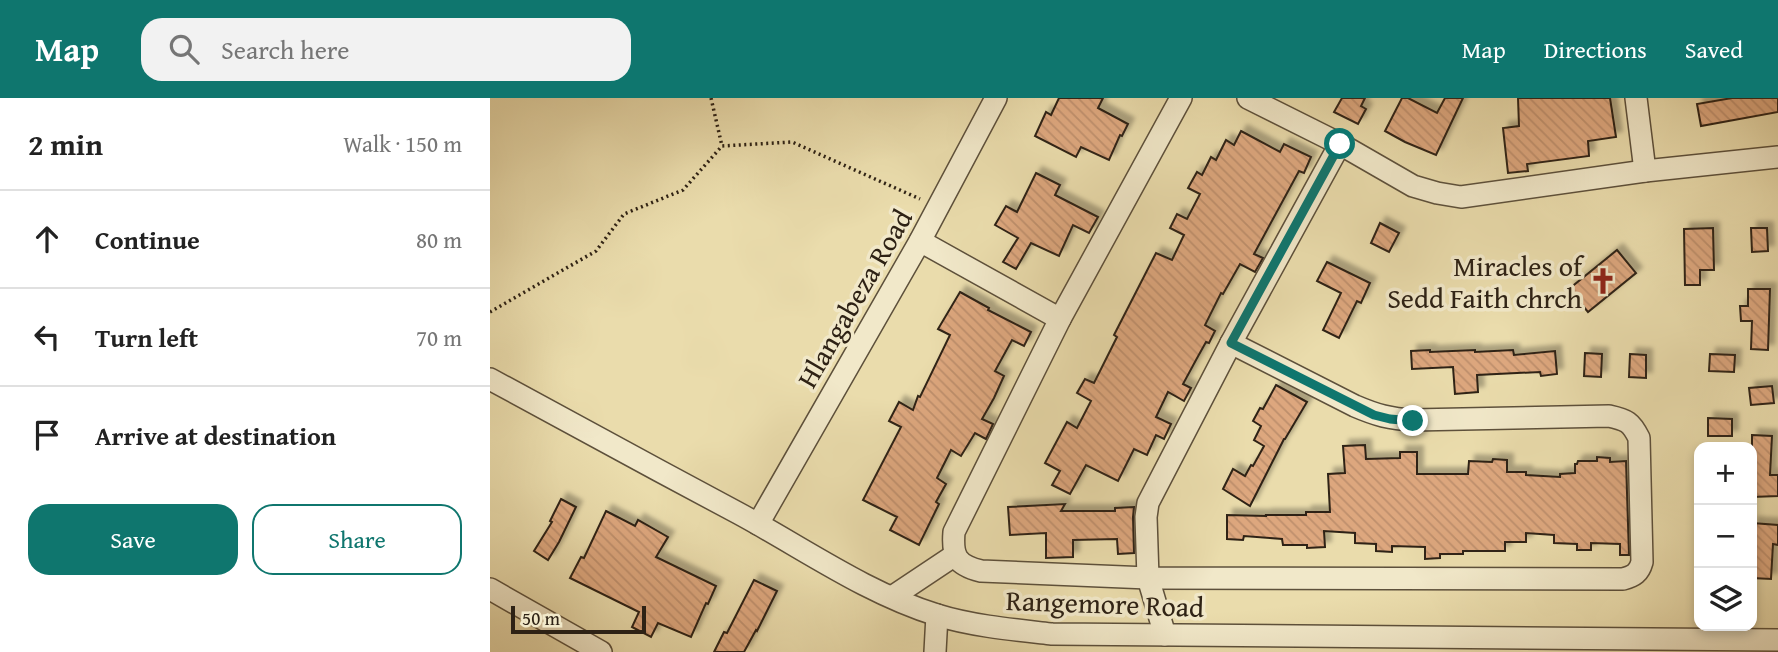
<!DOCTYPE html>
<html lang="en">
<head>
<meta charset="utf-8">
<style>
	:root { --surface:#fff; --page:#f2f2f2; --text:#222; --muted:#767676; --line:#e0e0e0; --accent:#0f766e }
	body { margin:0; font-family:"Gentium Book Plus",serif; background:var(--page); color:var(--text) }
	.controls { position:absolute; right:21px; bottom:21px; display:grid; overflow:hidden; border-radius:14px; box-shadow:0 4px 10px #0003 }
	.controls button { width:63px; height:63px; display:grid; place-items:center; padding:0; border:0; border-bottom:2px solid var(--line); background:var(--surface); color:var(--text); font:35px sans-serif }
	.scale { position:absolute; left:21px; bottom:18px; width:135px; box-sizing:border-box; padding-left:7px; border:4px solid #2e2215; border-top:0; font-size:19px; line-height:24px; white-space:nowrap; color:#2e2215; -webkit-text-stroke:5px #f1e8c9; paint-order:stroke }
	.stop { position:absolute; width:21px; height:21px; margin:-16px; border:5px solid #0f766e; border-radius:50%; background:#fff }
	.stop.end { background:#0f766e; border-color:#fff; box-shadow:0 2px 7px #0008 }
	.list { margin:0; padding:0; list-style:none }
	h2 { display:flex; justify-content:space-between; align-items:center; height:91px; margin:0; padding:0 28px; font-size:30px }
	h2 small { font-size:23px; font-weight:400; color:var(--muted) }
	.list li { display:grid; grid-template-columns:46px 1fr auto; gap:21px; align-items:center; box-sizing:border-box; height:98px; padding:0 28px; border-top:2px solid var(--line) }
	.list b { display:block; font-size:26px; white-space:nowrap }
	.list em { font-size:23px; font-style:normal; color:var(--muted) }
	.actions { display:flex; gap:14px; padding:21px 28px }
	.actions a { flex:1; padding:16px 0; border:2px solid var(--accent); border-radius:21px; text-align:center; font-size:24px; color:var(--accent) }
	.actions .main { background:var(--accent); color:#fff }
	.icon { flex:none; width:38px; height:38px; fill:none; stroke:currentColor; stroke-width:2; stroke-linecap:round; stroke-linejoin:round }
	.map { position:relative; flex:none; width:1288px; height:554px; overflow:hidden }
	header { display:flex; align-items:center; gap:42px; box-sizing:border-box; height:98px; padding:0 35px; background:var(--accent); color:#fff }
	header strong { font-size:33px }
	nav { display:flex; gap:38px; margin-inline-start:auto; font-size:24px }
	.search { width:490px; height:63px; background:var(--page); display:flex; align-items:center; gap:18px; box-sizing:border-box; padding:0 24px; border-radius:21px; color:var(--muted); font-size:26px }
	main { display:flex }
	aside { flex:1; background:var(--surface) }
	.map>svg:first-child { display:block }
</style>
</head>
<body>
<header>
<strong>Map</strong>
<div class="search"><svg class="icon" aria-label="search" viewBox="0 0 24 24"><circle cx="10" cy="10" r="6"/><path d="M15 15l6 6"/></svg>Search here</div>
<nav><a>Map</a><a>Directions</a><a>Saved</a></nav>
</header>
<main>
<aside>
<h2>2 min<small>Walk · 150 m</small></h2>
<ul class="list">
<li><svg class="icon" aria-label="ahead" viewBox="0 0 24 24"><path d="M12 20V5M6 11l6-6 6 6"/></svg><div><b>Continue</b></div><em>80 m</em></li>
<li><svg class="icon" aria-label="left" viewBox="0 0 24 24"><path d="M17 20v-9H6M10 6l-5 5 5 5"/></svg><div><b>Turn left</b></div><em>70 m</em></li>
<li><svg class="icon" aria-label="arrive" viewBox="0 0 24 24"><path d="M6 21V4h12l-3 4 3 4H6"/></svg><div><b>Arrive at destination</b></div></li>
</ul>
<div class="actions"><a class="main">Save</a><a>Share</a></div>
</aside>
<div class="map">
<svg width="1288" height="554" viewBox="0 0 1288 554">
	<defs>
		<pattern id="building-back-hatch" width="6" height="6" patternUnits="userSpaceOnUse" patternTransform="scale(1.75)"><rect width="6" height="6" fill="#dda77e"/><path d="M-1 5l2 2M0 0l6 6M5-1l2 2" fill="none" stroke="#be8f6c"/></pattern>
		<filter id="shadow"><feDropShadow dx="6" dy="-6" stdDeviation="2" flood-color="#0004"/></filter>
	</defs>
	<rect width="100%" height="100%" fill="#eadcac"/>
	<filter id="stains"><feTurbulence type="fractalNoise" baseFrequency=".00286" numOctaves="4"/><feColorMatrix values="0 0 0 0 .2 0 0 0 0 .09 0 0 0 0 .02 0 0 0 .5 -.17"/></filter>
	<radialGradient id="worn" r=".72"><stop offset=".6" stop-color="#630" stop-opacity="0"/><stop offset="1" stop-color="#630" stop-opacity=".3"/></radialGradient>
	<!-- building -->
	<g fill="url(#building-back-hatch)" stroke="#2e2215" stroke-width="2" filter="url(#shadow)">
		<polygon points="569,0 613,0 608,10 638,26 632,38 630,37 619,62 591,49 586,59 545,38 556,14 561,17"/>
		<polygon points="852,0 875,0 871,8 876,11 868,26 844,14"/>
		<polygon points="912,0 918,0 947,15 955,0 973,0 946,57 915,44 895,33"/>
		<polygon points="1028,0 1120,0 1126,39 1098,43 1099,58 1037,66 1038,73 1018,75 1013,30 1029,28"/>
		<polygon points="1242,0 1288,0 1288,14 1211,28 1207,6"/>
		<polygon points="751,33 790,54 794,46 821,59 814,75 809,73 764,156 773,160 765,174 750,166 733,196 731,195 715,227 725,233 719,245 716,244 706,262 693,286 701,290 694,303 678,294 666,319 681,326 674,341 666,337 657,357 644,351 628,383 596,367 580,396 562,387 570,373 555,365 577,324 587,330 601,303 587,295 595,281 604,285 627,239 624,237 666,155 682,162 694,137 680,130 687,116 697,121 710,96 698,90 707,74 712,77 721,59 726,62 736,42 744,47"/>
		<polygon points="546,75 570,87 565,97 608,119 599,135 583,127 569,158 541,145 526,171 513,164 528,140 505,127 516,108 527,114"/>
		<polygon points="890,125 909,135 899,154 881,145"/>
		<polygon points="1223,130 1224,172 1210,172 1210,187 1195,187 1194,131"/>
		<polygon points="1261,130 1277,130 1278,153 1262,154"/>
		<polygon points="1127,152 1146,175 1098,214 1079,191"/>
		<polygon points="837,164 880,185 871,205 867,203 849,240 833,232 851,195 827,183"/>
		<polygon points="1258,191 1280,191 1278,252 1261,251 1262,223 1251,223 1250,208 1258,208"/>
		<polygon points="470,194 499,210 498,212 541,234 534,248 522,242 505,273 514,278 504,300 492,321 503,326 496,341 485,335 471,358 461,352 447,380 456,386 446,404 449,406 429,447 400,432 407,419 373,402 411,329 399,323 409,304 423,312 428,298 430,299 460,237 448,231"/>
		<polygon points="940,252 940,254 985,252 985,254 1023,252 1024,257 1065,253 1067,276 1051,278 1050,274 987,277 988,294 965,296 963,269 922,271 921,253"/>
		<polygon points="1095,255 1112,256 1111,279 1094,278"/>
		<polygon points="1140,256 1156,257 1156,280 1139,279"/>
		<polygon points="1220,256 1245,257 1244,274 1219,273"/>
		<polygon points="786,287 817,304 795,341 794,341 760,408 733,391 743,371 755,378 761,367 763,368 774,348 764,342 771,328 763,323 770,310 773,311"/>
		<polygon points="1282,288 1284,305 1261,307 1259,290"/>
		<polygon points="1218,320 1242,321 1242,338 1218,338"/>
		<polygon points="1262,337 1282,338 1280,377 1288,377 1288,398 1262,399"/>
		<polygon points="875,347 876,361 910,360 910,354 927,354 927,376 978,376 979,363 1002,364 1003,361 1017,362 1017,374 1036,374 1036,377 1070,379 1070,376 1085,375 1085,366 1087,366 1088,363 1107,363 1107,359 1120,360 1120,364 1136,363 1139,457 1130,457 1130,446 1101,445 1101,452 1087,452 1087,446 1064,445 1064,437 1036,435 1036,444 1015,444 1015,453 973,453 973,456 950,456 950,460 935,461 935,449 902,448 902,454 886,453 886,446 865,445 865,435 834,433 835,449 817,450 817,447 793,447 792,441 754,438 753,442 737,441 737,417 777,418 775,417 816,417 816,414 840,414 838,376 855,375 853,348"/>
		<polygon points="71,401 86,409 69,444 58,462 44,453 62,424 60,423"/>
		<polygon points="575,406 571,413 625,413 625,410 644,409 643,419 644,455 628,456 627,441 583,442 583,459 556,460 556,435 520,437 518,409"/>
		<polygon points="116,413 145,428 148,422 178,439 166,459 226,488 218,506 216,505 201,539 168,525 161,539 142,529 149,514 80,480 91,459 94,460"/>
		<polygon points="1262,425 1288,427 1288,447 1283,446 1281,481 1262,480"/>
		<polygon points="264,482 287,493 267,533 266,532 254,554 224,554 234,534 237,535"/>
	</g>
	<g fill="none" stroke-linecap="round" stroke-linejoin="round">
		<defs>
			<g id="minor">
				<path d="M 691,0 L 570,221 L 464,434 C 462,458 466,467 491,473 L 658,480 L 1133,481 C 1144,478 1149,475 1152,464 L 1149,340 C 1141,324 1137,322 1119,318 L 923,322 C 900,321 886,317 865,308 L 741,245"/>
				<polyline points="758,0 850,46 923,88 947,95 971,99 1155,73 1288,59"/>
				<polyline points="1146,0 1155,73"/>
				<polyline points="430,143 570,221"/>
				<path d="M 0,281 C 83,326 165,371 248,415 C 313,450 376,495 447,517 C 482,528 526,532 562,536 L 1288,542"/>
				<polyline points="268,426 430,143 506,0"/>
				<polyline points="0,491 111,554"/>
				<polyline points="402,499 465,457"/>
				<polyline points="675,537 658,480 656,419 658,405 741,245 850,46"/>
				<polyline points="445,554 447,517"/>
			</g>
		</defs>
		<!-- minor casing -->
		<use href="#minor" stroke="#5d503b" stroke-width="24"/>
		<!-- path -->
		<g stroke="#2e2215" stroke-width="3.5" stroke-dasharray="2 3.5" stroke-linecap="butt">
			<polyline points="221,0 232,48"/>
			<polyline points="0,214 106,153 134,116 193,92 232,48 302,44 430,101"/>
		</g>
		<!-- minor -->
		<use href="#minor" stroke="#f1e8c9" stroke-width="21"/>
	</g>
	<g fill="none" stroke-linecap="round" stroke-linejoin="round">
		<!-- route -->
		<polyline stroke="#0f766e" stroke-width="9" points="850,46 741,245 884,317 900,321 923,323"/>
	</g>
	<!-- icons -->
	<defs>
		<symbol id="church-bare" viewBox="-9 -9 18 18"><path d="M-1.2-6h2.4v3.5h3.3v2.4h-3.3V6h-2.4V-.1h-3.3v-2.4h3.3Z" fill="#8f2418" stroke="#f1e8c9" stroke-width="2.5" paint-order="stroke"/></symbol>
	</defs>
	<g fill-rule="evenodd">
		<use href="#church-bare" x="1094" y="164" width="38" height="38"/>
	</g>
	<g text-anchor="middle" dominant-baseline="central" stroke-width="7" stroke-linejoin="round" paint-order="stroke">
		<!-- poi labels -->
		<g font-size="28" fill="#2e2215" stroke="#f1e8c9" text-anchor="end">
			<text x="1092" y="167">Miracles of<tspan x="1092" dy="32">Sedd Faith chrch</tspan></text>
		</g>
		<!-- street labels -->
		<g font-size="28" fill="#2e2215" stroke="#f1e8c9">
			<text transform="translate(364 200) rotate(-60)">Hlangabeza Road</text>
			<text transform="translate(615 505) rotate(2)">Rangemore Road</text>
		</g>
	</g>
	<rect width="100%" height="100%" filter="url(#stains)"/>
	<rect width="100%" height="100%" fill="url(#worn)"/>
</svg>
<div class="controls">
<button>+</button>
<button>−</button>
<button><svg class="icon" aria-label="layers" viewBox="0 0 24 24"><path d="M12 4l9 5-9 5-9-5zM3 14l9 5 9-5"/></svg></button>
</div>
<div class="scale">50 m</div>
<div class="stop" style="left:850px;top:46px"></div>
<div class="stop end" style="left:923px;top:323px"></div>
</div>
</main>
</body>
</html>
